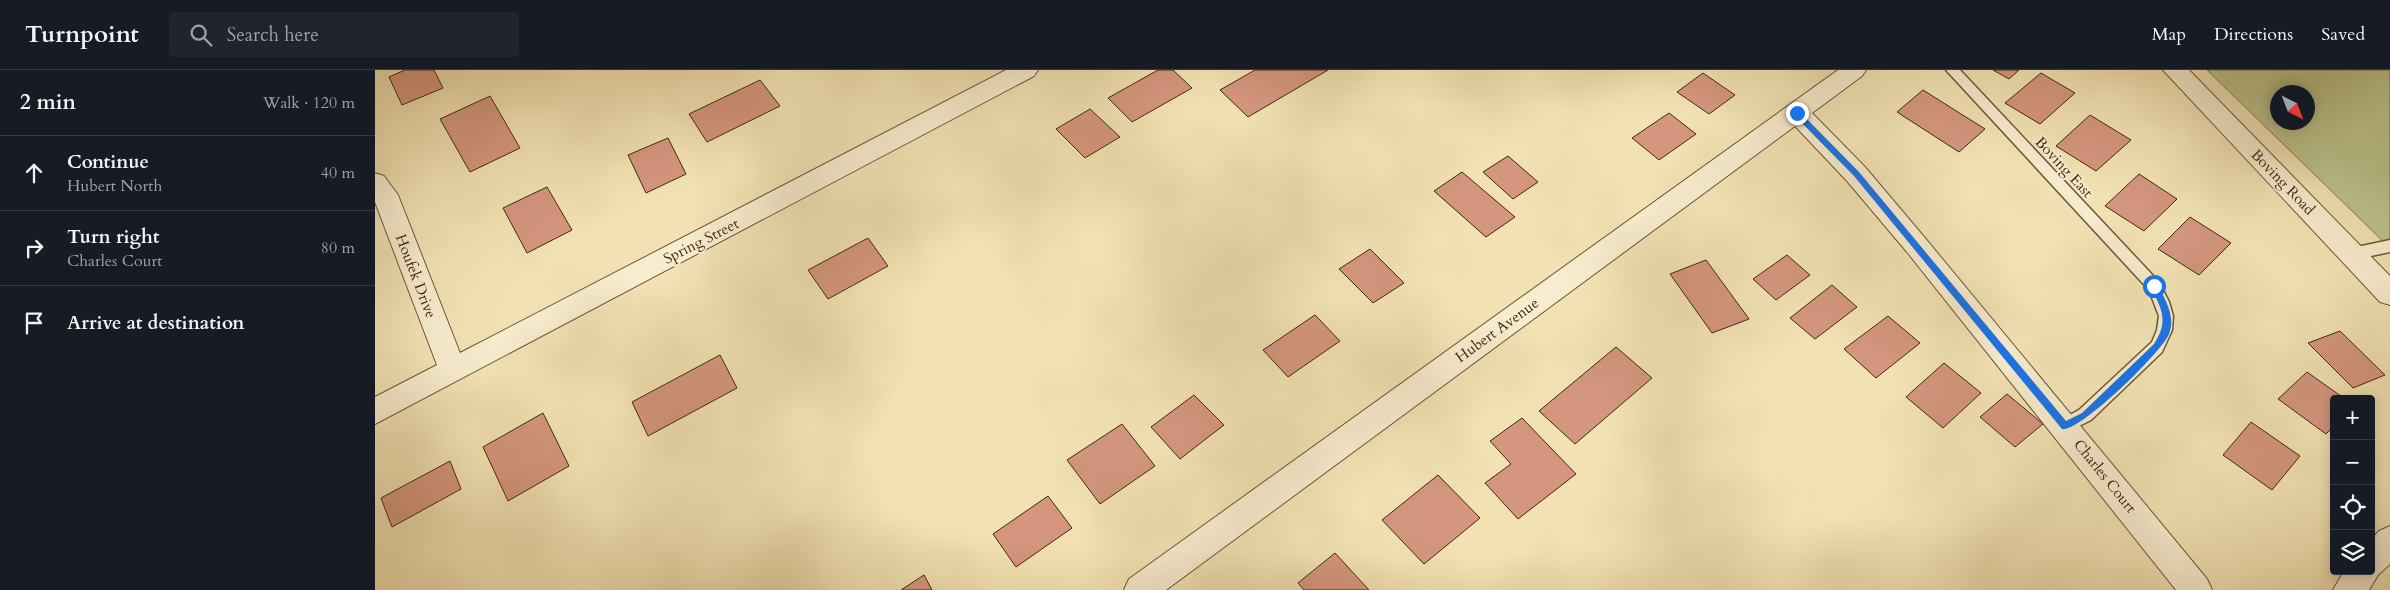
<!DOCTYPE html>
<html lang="en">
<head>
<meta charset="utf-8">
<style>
	:root { --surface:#171b24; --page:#20242c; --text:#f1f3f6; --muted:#9ea1a6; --line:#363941 }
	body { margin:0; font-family:Cardo,serif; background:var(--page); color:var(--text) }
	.controls { position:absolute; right:15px; bottom:15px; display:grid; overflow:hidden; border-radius:5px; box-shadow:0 2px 12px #0003 }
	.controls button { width:45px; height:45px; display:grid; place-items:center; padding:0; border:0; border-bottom:1px solid var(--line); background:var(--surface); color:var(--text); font:25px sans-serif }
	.compass { position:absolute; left:1895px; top:15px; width:45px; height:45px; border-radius:50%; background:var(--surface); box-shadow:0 2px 12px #0003; rotate:138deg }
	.stop { position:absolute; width:15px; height:15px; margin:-11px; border:4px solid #1a73e8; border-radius:50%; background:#fff }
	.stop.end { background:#1a73e8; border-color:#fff; box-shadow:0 1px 5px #0008 }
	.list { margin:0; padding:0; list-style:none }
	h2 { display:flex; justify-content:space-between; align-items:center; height:65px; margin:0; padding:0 20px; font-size:21px }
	h2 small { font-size:16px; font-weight:400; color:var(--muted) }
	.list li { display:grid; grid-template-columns:32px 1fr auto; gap:15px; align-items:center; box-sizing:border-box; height:75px; padding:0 20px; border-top:1px solid var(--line) }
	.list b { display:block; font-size:19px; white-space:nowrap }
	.list p { margin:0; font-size:16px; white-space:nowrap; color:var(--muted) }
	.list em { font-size:16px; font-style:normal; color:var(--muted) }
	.icon { flex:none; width:28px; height:28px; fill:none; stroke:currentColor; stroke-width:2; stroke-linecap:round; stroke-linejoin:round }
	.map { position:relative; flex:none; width:2015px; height:520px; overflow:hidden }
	header { display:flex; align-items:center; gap:30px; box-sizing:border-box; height:70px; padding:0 25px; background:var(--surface); border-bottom:1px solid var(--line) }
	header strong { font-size:24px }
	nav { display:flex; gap:28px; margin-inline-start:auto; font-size:18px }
	.search { width:350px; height:45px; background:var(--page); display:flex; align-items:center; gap:12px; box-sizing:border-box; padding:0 18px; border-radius:5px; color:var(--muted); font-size:19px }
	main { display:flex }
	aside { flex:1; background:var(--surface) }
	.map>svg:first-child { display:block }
</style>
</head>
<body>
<header>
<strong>Turnpoint</strong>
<div class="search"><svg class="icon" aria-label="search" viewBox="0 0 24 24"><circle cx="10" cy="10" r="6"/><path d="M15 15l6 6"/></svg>Search here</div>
<nav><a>Map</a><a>Directions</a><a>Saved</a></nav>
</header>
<main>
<aside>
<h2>2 min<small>Walk · 120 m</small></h2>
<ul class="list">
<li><svg class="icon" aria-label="ahead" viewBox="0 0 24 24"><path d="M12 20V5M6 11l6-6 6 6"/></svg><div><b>Continue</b><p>Hubert North</p></div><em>40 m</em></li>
<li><svg class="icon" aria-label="right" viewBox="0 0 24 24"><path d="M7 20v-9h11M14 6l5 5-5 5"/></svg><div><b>Turn right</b><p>Charles Court</p></div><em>80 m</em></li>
<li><svg class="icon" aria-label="arrive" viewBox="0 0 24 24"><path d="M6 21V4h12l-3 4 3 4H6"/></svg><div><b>Arrive at destination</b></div></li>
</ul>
</aside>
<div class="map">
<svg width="2015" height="520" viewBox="0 0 2015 520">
	<rect width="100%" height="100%" fill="#f2e2b3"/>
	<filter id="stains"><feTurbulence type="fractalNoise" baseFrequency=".004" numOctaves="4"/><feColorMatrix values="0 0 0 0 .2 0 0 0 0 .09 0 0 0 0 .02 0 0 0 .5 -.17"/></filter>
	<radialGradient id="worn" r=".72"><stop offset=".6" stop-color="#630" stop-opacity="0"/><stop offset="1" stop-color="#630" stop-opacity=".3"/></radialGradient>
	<!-- green -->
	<path fill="#bbc38c" stroke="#7e764c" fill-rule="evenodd" d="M 1832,0 L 2015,0 L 2015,178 ZM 1902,22 L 1932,22 L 1932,52 L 1902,52 Z"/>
	<!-- building -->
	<g fill="#d4967f" stroke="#40290d">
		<polygon points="30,0 59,0 68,18 27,35 14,7"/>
		<polygon points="783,0 798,0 817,18 757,52 733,28"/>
		<polygon points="880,0 953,0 873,47 845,20"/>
		<polygon points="1618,0 1644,0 1634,9"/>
		<polygon points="1328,3 1360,25 1334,44 1302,22"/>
		<polygon points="1666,3 1700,23 1665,54 1630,33"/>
		<polygon points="385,10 405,36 332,72 314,44"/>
		<polygon points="1548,20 1610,59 1584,82 1522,42"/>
		<polygon points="115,26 145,78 95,102 65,49"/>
		<polygon points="715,39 745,67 710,88 681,59"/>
		<polygon points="1294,43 1321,64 1284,90 1257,68"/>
		<polygon points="1715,45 1756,70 1721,101 1681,76"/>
		<polygon points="293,68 311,104 271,123 253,85"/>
		<polygon points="1133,86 1163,112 1138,129 1108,102"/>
		<polygon points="1087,102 1140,147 1111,167 1059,121"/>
		<polygon points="1764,104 1802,129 1769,161 1730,136"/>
		<polygon points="172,117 197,160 152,183 128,138"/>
		<polygon points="1815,147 1856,173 1824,205 1783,179"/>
		<polygon points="493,168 513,196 453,229 433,200"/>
		<polygon points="995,179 1029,213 998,233 964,199"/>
		<polygon points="1412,185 1435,205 1401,230 1378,209"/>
		<polygon points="1331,190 1374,249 1337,263 1295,204"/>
		<polygon points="1457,215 1482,237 1440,269 1415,248"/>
		<polygon points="940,245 965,271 913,307 888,280"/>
		<polygon points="1513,246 1545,273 1501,308 1469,279"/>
		<polygon points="1965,261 2010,305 1978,318 1933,273"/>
		<polygon points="1241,277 1277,308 1200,374 1164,341"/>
		<polygon points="345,285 362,318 273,366 257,332"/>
		<polygon points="1569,293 1606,323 1568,358 1531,327"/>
		<polygon points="1932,302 1970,329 1959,329 1959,356 1951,364 1903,329"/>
		<polygon points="1632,324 1668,354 1640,377 1605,347"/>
		<polygon points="819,325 849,355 805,389 776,357"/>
		<polygon points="168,343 194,396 133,431 108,377"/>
		<polygon points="1147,348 1201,404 1143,449 1110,413 1136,394 1115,371"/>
		<polygon points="1876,352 1925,386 1897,420 1848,385"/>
		<polygon points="747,354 780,396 725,434 692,390"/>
		<polygon points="75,391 86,419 17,457 6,428"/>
		<polygon points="1063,405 1105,448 1049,494 1007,450"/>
		<polygon points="673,426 697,458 641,497 618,464"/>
		<polygon points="960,483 994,520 929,520 923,513"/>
		<polygon points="549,505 557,520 526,520"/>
	</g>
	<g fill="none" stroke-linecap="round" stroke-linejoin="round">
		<defs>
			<g id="lane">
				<polygon points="1571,0 1585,0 1784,212 1794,232 1798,246 1797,260 1787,282 1716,350 1690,363 1684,361 1682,356 1684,351 1704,340 1777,272 1782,260 1784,246 1774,220"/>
				<polygon points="2015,170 2015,182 1977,190 1972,188 1970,184 1972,180 1977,178"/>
			</g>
			<g id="street">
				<polygon points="631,0 663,0 659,6 0,354 0,327 62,295 0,132 0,103 9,106 23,125 85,283"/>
				<polygon points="1463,0 1491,0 1487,6 1437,43 1490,97 1550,168 1832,509 1837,520 1801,520 1532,182 1472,111 1420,56 791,520 749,520 754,509"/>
				<polygon points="1788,0 1814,0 2015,206 2015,235 2005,232"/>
				<polygon points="2015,456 2015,494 2003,505 1994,520 1958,520 1969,501 1996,501 1996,470 2004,461"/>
			</g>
		</defs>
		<!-- lane casing -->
		<use href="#lane" stroke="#6c5736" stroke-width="3"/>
		<!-- street casing -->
		<use href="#street" stroke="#6c5736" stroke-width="2"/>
		<!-- lane -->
		<use href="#lane" fill="#f7ecce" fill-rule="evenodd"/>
		<!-- street -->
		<use href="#street" fill="#f7ecce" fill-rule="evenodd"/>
	</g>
	<!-- route -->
	<path fill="#1a73e8" d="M 1419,41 L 1424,41 L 1484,102 L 1691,351 L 1707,343 L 1779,274 C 1794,251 1787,239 1775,216 L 1779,213 L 1782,214 C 1790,229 1801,246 1794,264 C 1787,282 1704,363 1687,359 L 1479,106 L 1419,45 Z"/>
	<g text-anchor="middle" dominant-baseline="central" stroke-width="4" stroke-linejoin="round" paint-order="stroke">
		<!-- street labels -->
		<g font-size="15" fill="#40290d" stroke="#f7ecce">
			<text transform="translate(1689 97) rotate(47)">Boving East</text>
			<text transform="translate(1908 112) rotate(46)">Boving Road</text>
			<text transform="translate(326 171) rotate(-27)">Spring Street</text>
			<text transform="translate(41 206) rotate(69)">Houfek Drive</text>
			<text transform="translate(1122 260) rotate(-36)">Hubert Avenue</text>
			<text transform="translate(1730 406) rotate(51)">Charles Court</text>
		</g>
	</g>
	<rect width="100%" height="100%" filter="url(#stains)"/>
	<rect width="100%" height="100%" fill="url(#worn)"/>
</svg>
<div class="controls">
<button>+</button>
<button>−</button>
<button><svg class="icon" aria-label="locate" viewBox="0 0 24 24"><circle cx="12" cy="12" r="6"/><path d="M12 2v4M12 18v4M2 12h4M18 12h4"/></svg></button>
<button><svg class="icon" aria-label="layers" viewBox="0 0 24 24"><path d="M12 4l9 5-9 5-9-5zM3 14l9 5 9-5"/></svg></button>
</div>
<svg class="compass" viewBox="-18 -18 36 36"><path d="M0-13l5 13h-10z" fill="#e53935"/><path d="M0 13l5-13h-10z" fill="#9ea1a6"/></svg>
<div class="stop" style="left:1779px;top:216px"></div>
<div class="stop end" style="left:1422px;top:43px"></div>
</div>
</main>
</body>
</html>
